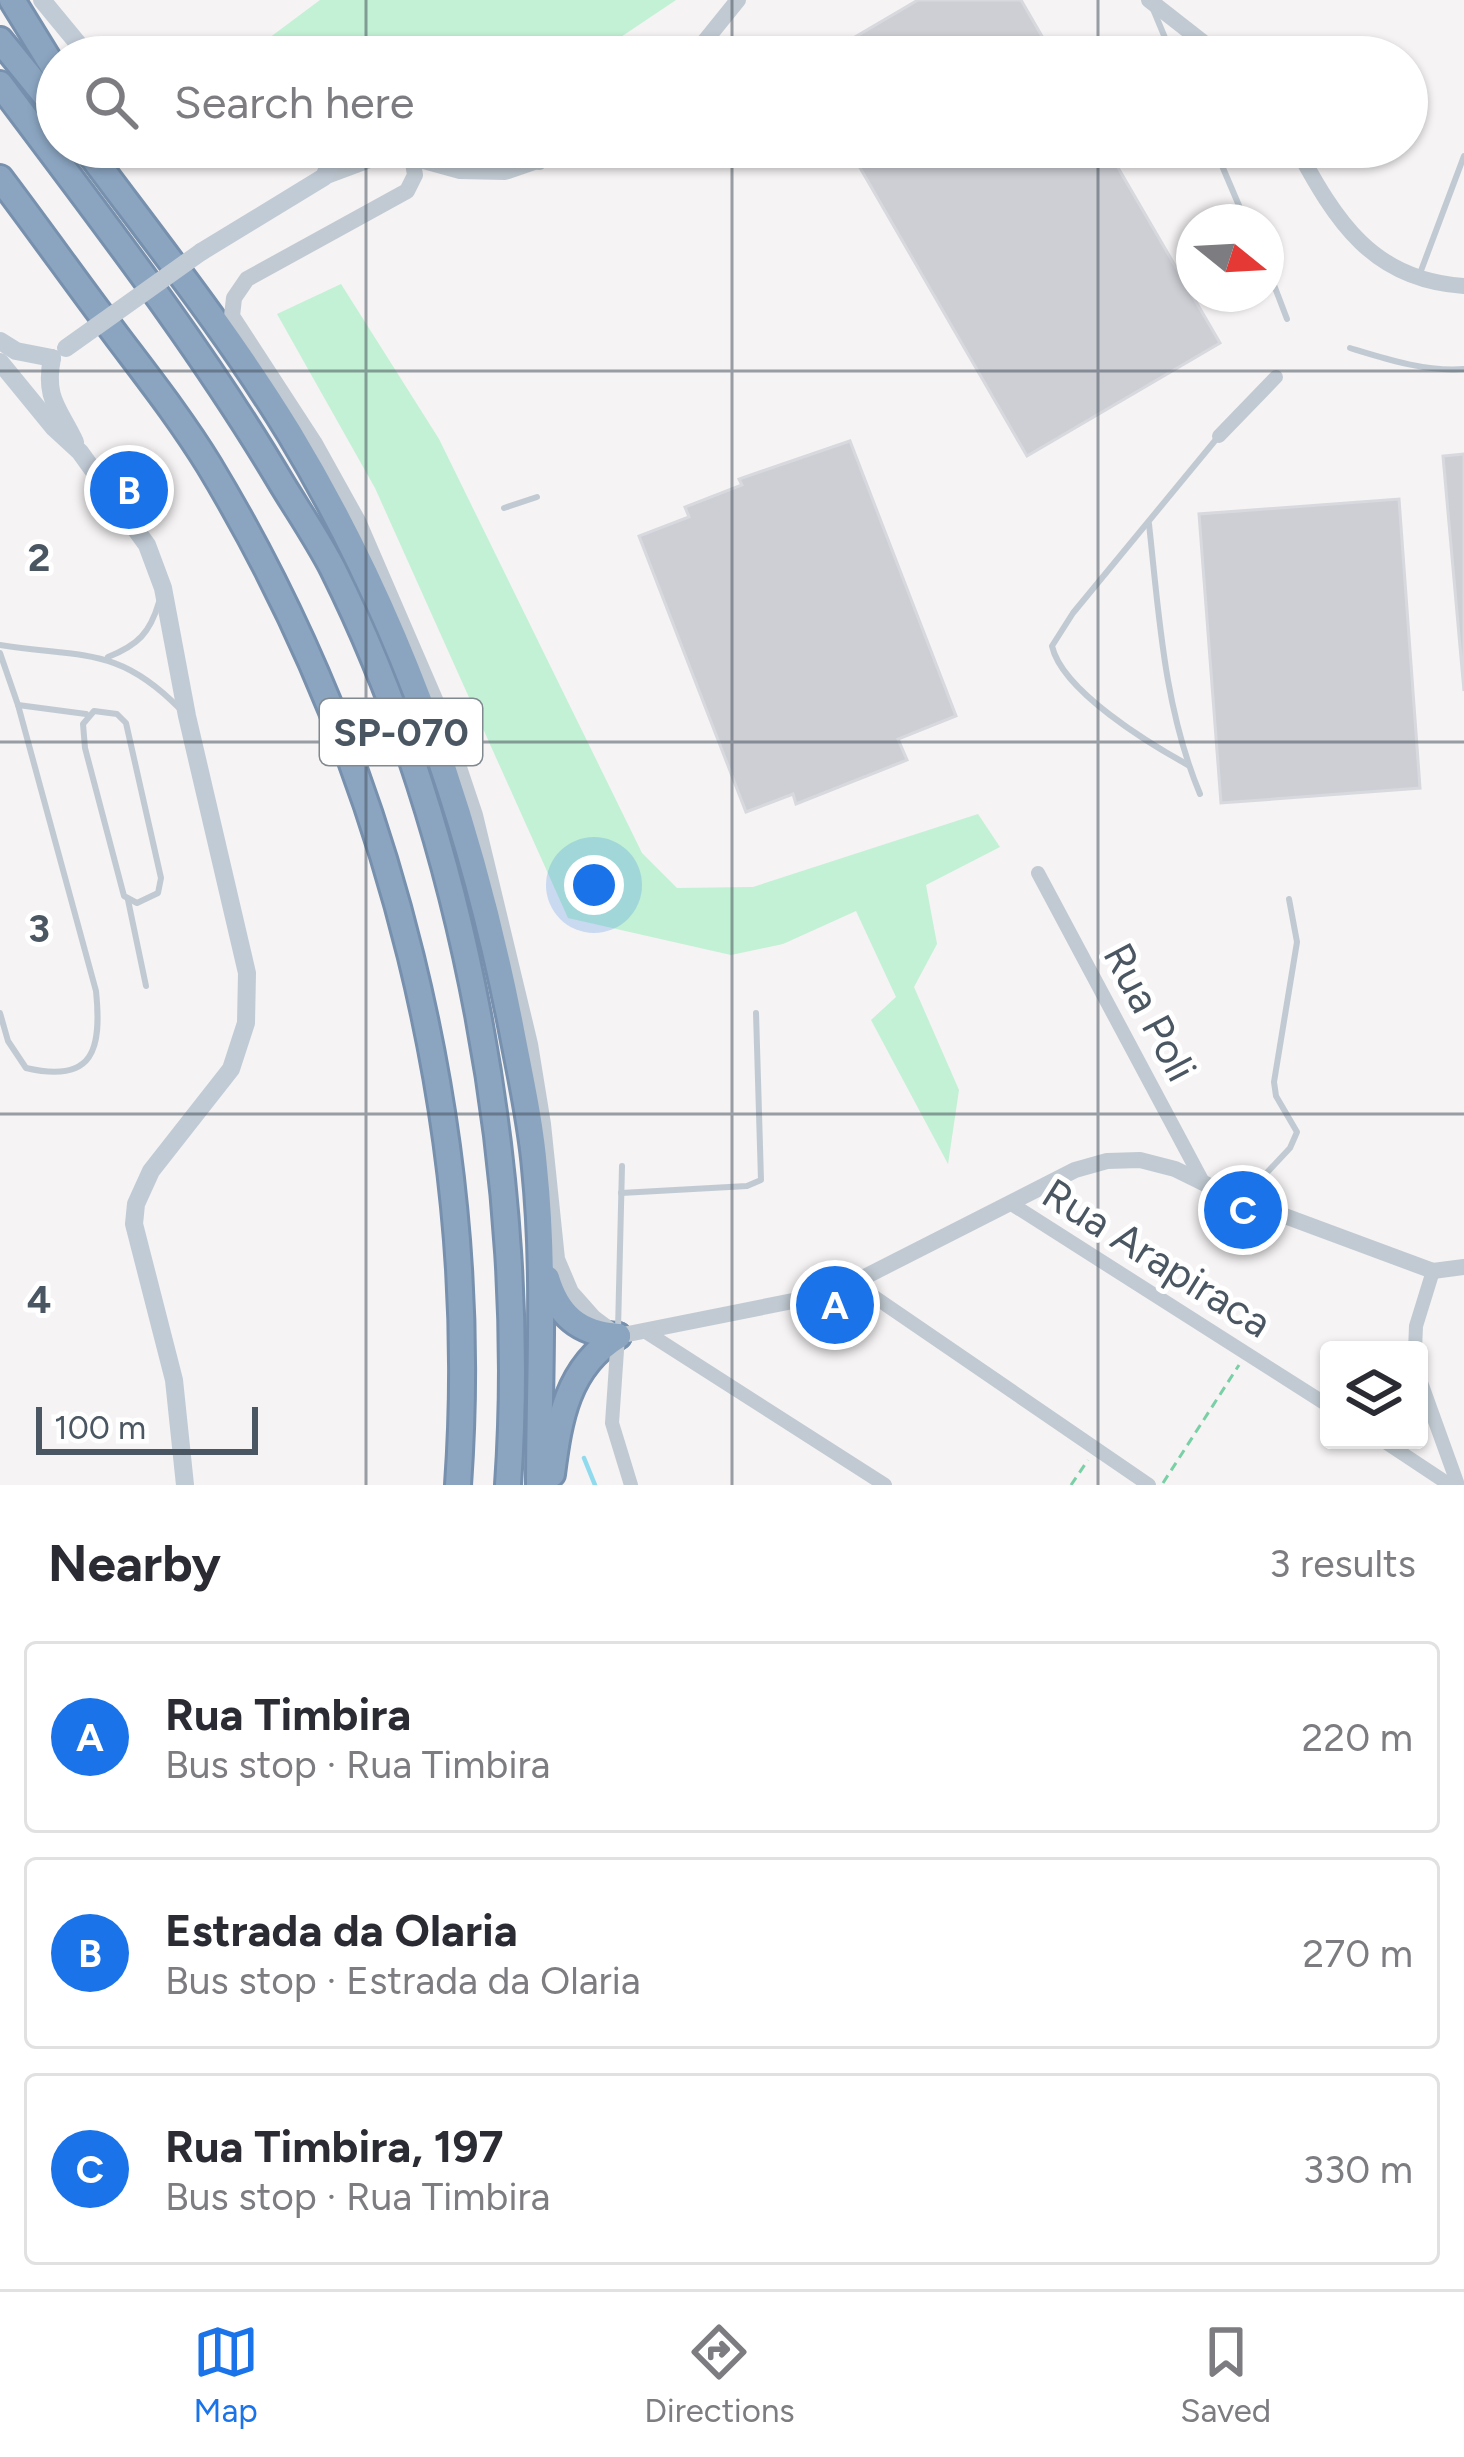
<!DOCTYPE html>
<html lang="en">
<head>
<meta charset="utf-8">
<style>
	:root { --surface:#fff; --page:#f7f7f7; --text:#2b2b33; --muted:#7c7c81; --line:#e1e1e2; --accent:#1a73e8 }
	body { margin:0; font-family:Figtree,sans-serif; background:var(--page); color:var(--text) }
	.controls { position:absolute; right:36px; bottom:36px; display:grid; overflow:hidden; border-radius:12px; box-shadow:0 3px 9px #0004 }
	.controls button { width:108px; height:108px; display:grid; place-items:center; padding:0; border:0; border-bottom:3px solid var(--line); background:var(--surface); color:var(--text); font:60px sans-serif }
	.compass { position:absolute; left:1176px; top:204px; width:108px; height:108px; border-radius:50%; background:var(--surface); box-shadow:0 3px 9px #0004; rotate:108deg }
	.scale { position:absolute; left:36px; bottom:30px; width:222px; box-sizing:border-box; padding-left:12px; border:6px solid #4a5661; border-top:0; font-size:33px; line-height:42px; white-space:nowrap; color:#4a5661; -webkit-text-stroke:9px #fff; paint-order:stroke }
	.you { position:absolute; left:594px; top:885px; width:42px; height:42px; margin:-30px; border:9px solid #fff; border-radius:50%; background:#1a73e8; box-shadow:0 0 0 18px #1a73e833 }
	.badge { display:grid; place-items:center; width:78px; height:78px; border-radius:50%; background:var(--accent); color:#fff; font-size:39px; font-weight:700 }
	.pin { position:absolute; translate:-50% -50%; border:6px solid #fff; box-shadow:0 3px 12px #0006 }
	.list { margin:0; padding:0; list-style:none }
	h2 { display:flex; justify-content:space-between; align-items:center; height:156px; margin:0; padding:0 48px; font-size:51px }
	h2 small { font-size:39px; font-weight:400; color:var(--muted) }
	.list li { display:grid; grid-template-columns:78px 1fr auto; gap:36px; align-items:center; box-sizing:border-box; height:192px; margin:0 24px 24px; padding:0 24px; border:3px solid var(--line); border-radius:12px }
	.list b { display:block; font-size:45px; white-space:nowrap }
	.list p { margin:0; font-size:39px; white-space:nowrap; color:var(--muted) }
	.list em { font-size:39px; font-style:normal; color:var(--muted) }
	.icon { flex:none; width:66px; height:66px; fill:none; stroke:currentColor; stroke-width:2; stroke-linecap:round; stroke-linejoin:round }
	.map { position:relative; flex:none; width:1464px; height:1485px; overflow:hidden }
	.search { position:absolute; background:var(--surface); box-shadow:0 3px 9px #0004; left:36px; right:36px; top:36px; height:132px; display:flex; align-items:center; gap:30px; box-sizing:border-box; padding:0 42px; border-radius:66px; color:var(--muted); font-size:45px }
	.sheet { height:804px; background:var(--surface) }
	nav { display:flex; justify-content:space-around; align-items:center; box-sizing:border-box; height:168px; border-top:3px solid var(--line); background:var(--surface); font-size:33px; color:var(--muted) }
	nav a { display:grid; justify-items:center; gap:6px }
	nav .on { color:var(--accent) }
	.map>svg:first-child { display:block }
</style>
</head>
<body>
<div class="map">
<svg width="1464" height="1485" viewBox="0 0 1464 1485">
	<rect width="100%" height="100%" fill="#f5f3f3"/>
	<!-- green -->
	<g fill="#c3f1d5">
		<polygon points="320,0 676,0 591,57 433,57 427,48 395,57 284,57 269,38"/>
		<polygon points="341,284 439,439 642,853 677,888 753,887 978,814 1000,847 926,885 937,944 914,987 959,1090 948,1164 871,1020 896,997 856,911 783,944 731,955 568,918 375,488 277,314"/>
	</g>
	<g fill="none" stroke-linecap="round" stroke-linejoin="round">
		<!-- stream -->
		<polyline stroke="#90daee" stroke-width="4.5" points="584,1458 595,1485"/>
	</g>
	<!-- building -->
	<g fill="#cdcfd5" stroke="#d7d9de" stroke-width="3">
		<polygon points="918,0 1021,0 1054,57 821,57"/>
		<polygon points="848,147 1106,147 1220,343 1027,456"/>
		<polygon points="850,441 956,716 898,739 907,760 796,804 793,794 746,812 639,536 689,517 685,507 742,485 739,479"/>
		<polygon points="1464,454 1464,691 1443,456"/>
		<polygon points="1399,499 1420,788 1221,803 1199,514"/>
	</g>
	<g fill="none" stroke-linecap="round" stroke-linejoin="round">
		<defs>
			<g id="motorway">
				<polyline points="12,0 57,73"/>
				<polyline points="0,40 57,110"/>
				<path d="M 0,84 C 98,215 199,344 282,484 C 299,512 318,540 333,569 C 466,836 529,1188 508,1485"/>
				<path d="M 85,147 C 155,241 229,334 290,434 C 400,616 470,818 511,1025 C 520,1073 531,1120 535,1168 C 546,1273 539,1380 539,1485"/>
				<path d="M 0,178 C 40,231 79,286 119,339 C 150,380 182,421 209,465 C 390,765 483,1135 458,1485"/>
				<path d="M 547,1278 C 558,1315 578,1333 618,1336"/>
				<path d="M 552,1474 C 559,1420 567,1367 618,1336"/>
			</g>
		</defs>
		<!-- motorway casing -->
		<use href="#motorway" stroke="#7690ad" stroke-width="30"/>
		<!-- path -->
		<g stroke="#7ad0a6" stroke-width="3" stroke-dasharray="9 6" stroke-linecap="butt">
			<polyline points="1163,1483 1239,1365"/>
			<polyline points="1071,1485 1088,1460"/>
		</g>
		<!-- service -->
		<g stroke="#c1cad2" stroke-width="6">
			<polyline points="1153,9 1173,57"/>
			<polyline points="1214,147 1246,222"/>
			<polyline points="1266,264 1287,319"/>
			<polyline points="1419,276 1464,156"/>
			<path d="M 1350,348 C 1386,359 1426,372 1464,369"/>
			<polyline points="504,508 537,497"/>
			<path d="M 1149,524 C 1159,615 1164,708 1200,794"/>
			<path d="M 0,645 C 80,658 118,645 180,709"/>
			<path d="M 0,653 L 18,705 L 96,991 C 102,1049 94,1084 26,1068 L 8,1041 L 0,1013"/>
			<path d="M 108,657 C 138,645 150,633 159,602"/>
			<polyline points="18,705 86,714"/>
			<polygon points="94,711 117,714 126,723 161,878 158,893 137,903 124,896 85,748 83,724"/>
			<path d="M 1188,765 C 1150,744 1062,691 1052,646 L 1073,613 L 1218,437"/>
			<polyline points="128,900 146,986"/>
			<polyline points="621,1193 747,1186 761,1180 756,1013"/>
			<polyline points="1244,1197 1290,1148 1297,1132 1276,1096 1274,1082 1297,942 1289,899"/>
			<polyline points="618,1330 622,1166"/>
		</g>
		<!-- minor -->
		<g stroke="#c1cad2" stroke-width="14">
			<polyline points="1219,436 1276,377"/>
			<polyline points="1038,873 1203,1182"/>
			<polyline points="1010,1203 1329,1406"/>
			<polyline points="854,1283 1149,1485"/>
			<polyline points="646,1332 885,1485"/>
			<polyline points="618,1336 612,1423 631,1485"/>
			<polyline points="1415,1350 1416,1326 1433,1271"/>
			<polyline points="1419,1377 1458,1485"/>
			<polyline points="1382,1440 1450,1485"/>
		</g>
		<!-- tertiary -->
		<g stroke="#c1cad2" stroke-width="16">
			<polyline points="1149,0 1222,57"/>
			<polyline points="692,57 738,0"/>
			<polyline points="462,147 539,162"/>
			<path d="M 1296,147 C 1336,221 1372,280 1464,286"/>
			<polyline points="412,157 415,175 407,191 247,279 234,298 232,316 314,442 358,521 440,711 475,815 530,1044 543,1124 557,1259 571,1292 594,1318 618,1336 833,1293 1075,1170 1107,1161 1140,1160 1175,1169 1228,1195 1433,1271 1464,1267"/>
			<polyline points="324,177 391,152 460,171 505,172 578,147"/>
		</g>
		<!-- secondary -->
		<g stroke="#c1cbd6" stroke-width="18">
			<polyline points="42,0 89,57"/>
			<polyline points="201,252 324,177 337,147"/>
			<polyline points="0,341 16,351 52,358"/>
			<path d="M 52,358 C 44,399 59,408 75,442"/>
			<polyline points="0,362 54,428 80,452 147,545 163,588 187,716 247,973 246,1023 231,1069 151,1171 136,1204 134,1224 174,1380 185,1485"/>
		</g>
		<!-- motorway -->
		<use href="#motorway" stroke="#8ba5c1" stroke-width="24"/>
		<!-- secondary-bridge -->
		<polyline stroke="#c1cbd6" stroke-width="18" points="66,348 201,252"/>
	</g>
	<!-- grid -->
	<path fill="none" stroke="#4a5661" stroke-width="3" stroke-opacity="0.55" d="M 366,0 L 366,57M 732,0 L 732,57M 1098,0 L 1098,57M 366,147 L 366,1485M 732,147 L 732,1485M 1098,147 L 1098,1485M 0,371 L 1464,371M 0,742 L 1464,742M 0,1114 L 1464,1114"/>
	<g text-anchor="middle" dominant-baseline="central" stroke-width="10" stroke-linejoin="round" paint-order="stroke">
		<!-- shield labels -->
		<rect fill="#fff" stroke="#808990" stroke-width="3" x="320" y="699" width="162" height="66" rx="9"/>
		<g font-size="39" font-weight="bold" fill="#4a5661">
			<text x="401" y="732">SP-070</text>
		</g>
		<!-- street labels -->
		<g font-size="42" fill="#4a5661" stroke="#fff">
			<text transform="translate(1150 1012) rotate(62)">Rua Poli</text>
			<text transform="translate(1157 1258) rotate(32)">Rua Arapiraca</text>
		</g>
	</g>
	<g font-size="39" text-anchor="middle" font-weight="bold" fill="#4a5661" stroke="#fff" stroke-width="10" stroke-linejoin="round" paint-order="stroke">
		<text x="39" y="571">2</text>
		<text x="39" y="942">3</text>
		<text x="39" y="1313">4</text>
	</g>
</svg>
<div class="controls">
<button><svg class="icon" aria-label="layers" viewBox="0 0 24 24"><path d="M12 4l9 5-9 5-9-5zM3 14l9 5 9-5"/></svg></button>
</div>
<svg class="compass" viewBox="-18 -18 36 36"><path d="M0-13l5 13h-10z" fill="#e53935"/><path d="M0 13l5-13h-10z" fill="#7c7c81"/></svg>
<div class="scale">100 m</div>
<div class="you"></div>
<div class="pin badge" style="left:835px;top:1305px">A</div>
<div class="pin badge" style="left:129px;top:490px">B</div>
<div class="pin badge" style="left:1243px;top:1210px">C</div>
<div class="search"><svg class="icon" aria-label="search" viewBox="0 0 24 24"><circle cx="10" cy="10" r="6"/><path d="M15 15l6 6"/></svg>Search here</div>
</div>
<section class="sheet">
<h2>Nearby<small>3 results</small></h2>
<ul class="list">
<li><span class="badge">A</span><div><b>Rua Timbira</b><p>Bus stop · Rua Timbira</p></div><em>220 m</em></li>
<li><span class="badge">B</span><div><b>Estrada da Olaria</b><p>Bus stop · Estrada da Olaria</p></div><em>270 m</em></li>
<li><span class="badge">C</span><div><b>Rua Timbira, 197</b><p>Bus stop · Rua Timbira</p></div><em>330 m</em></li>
</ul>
</section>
<nav>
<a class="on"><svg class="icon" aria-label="map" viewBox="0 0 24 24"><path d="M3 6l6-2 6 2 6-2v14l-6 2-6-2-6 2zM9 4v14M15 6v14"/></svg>Map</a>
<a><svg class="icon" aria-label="directions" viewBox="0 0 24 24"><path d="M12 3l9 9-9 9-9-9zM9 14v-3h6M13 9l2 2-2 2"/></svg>Directions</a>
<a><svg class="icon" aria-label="saved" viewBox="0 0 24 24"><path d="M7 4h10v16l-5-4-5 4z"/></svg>Saved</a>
</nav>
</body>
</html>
